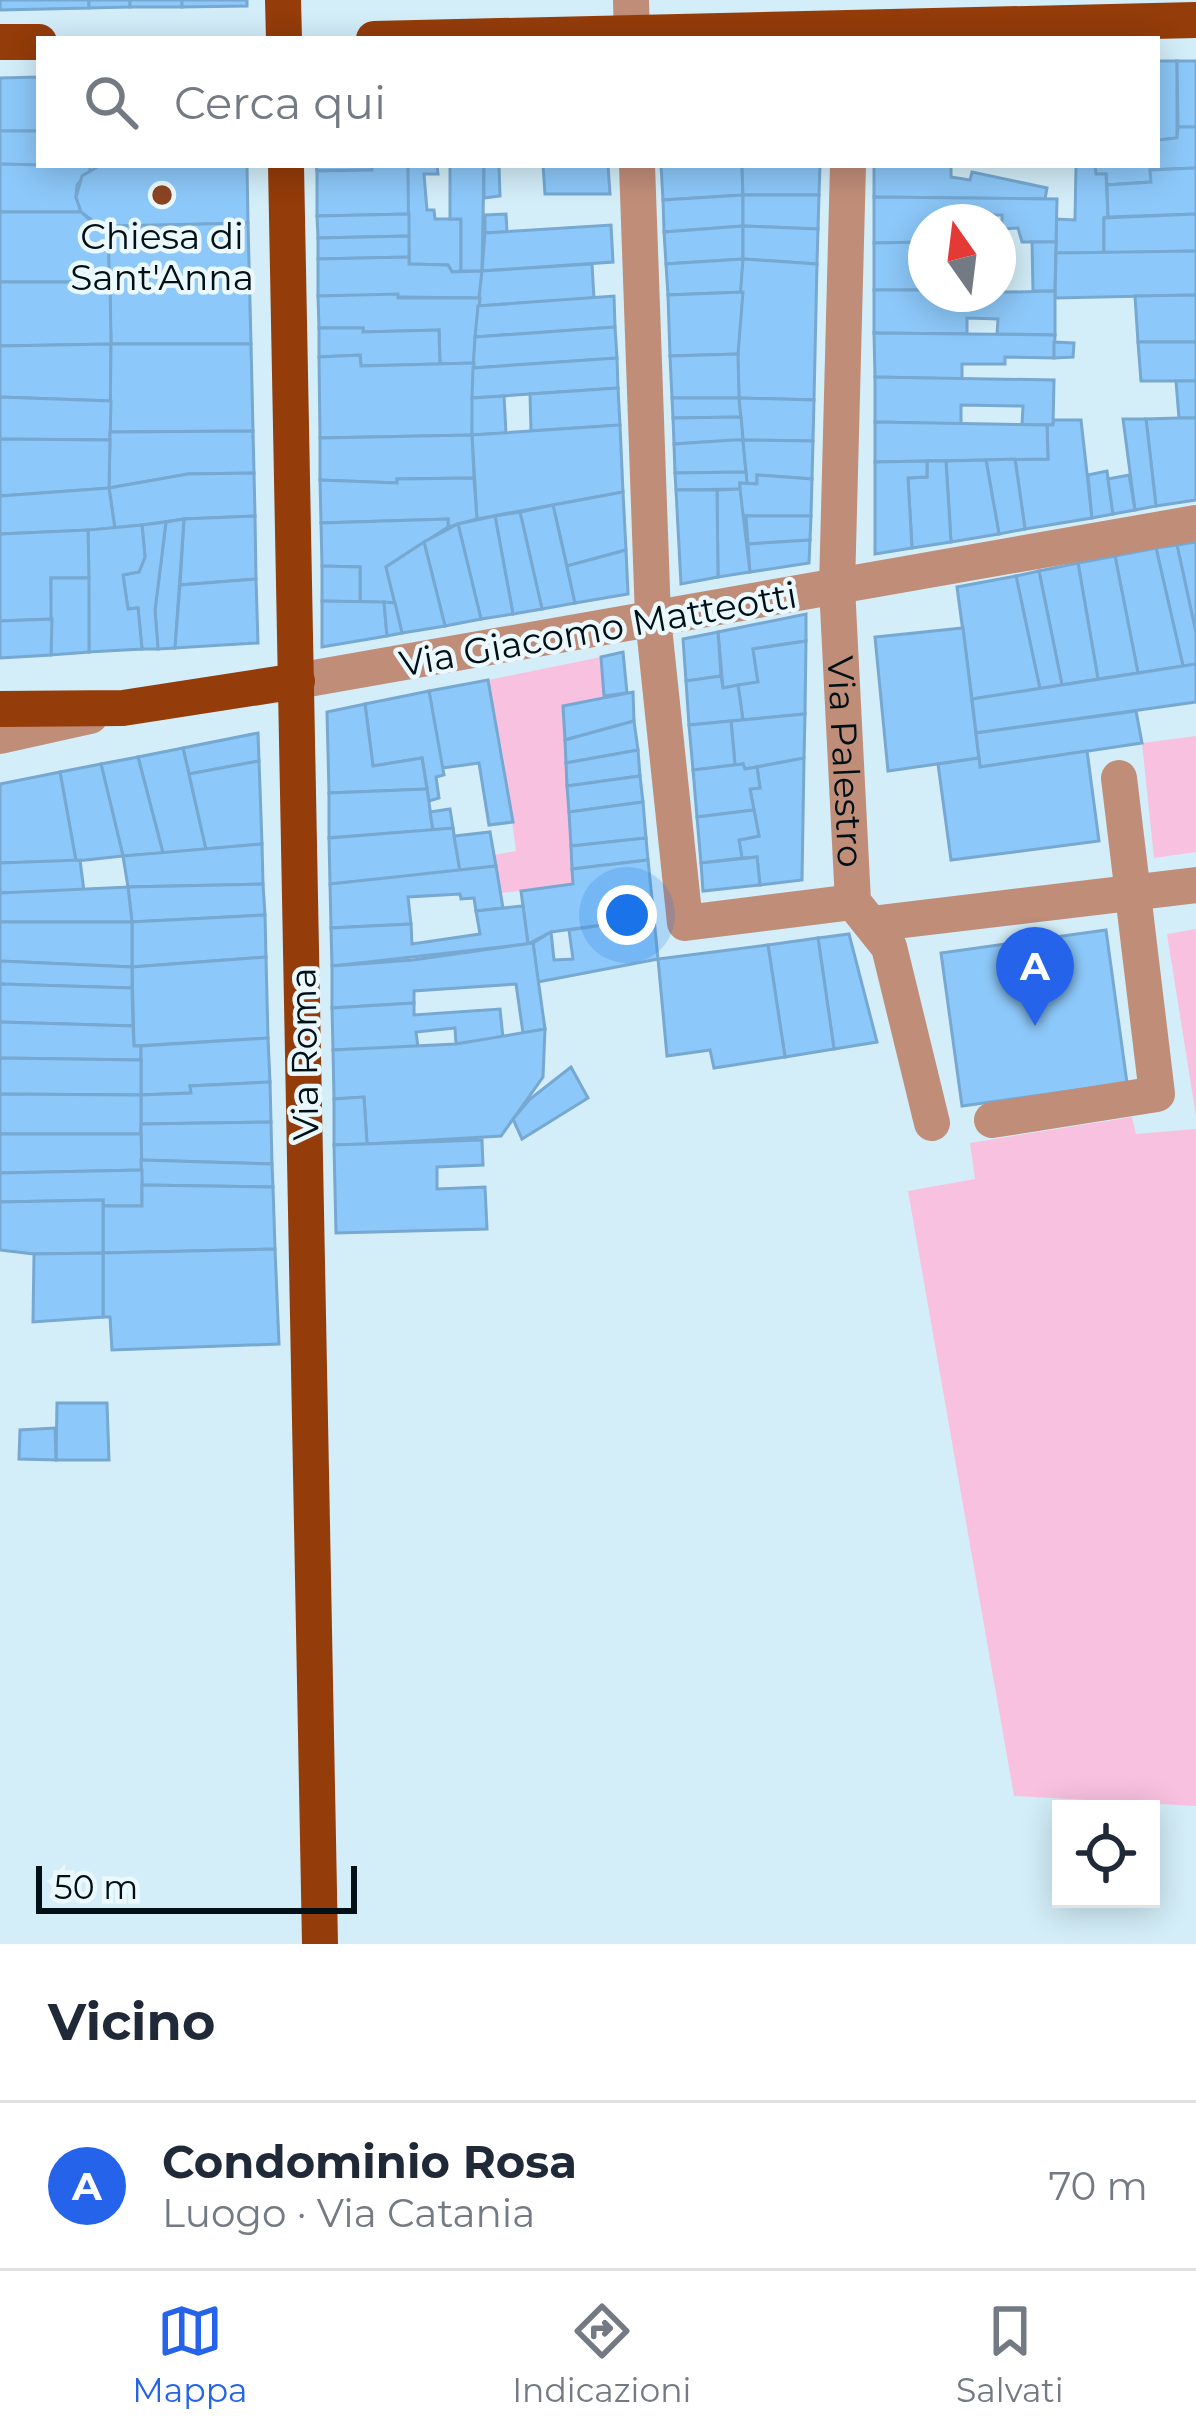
<!DOCTYPE html>
<html lang="it">
<head>
<meta charset="utf-8">
<style>
	:root { --surface:#fff; --page:#f6f6f7; --text:#1f2937; --muted:#747a83; --line:#e0e1e3; --accent:#2563eb }
	body { margin:0; font-family:Montserrat,sans-serif; background:var(--page); color:var(--text) }
	.controls { position:absolute; right:36px; bottom:36px; display:grid; overflow:hidden; border-radius:0px; box-shadow:0 6px 30px #0003 }
	.controls button { width:108px; height:108px; display:grid; place-items:center; padding:0; border:0; border-bottom:3px solid var(--line); background:var(--surface); color:var(--text); font:60px sans-serif }
	.compass { position:absolute; left:908px; top:204px; width:108px; height:108px; border-radius:50%; background:var(--surface); box-shadow:0 6px 30px #0003; rotate:346deg }
	.scale { position:absolute; left:36px; bottom:30px; width:321px; box-sizing:border-box; padding-left:12px; border:6px solid #001017; border-top:0; font-size:33px; line-height:42px; white-space:nowrap; color:#001017; -webkit-text-stroke:9px #ebf9fe; paint-order:stroke }
	.you { position:absolute; left:627px; top:915px; width:42px; height:42px; margin:-30px; border:9px solid #fff; border-radius:50%; background:#1a73e8; box-shadow:0 0 0 18px #1a73e833 }
	.badge { display:grid; place-items:center; width:78px; height:78px; border-radius:50%; background:var(--accent); color:#fff; font-size:39px; font-weight:700 }
	.pin { position:absolute; translate:-50% -99px; filter:drop-shadow(0 3px 6px #0008) }
	.pin::after { content:''; position:absolute; top:63px; width:42px; height:36px; background:inherit; clip-path:polygon(0 0,100% 0,50% 100%) }
	.list { margin:0; padding:0; list-style:none }
	h2 { display:flex; justify-content:space-between; align-items:center; height:156px; margin:0; padding:0 48px; font-size:51px }
	h2 small { font-size:39px; font-weight:400; color:var(--muted) }
	.list li { display:grid; grid-template-columns:78px 1fr auto; gap:36px; align-items:center; box-sizing:border-box; height:168px; padding:0 48px; border-top:3px solid var(--line) }
	.list b { display:block; font-size:45px; white-space:nowrap }
	.list p { margin:0; font-size:39px; white-space:nowrap; color:var(--muted) }
	.list em { font-size:39px; font-style:normal; color:var(--muted) }
	.icon { flex:none; width:66px; height:66px; fill:none; stroke:currentColor; stroke-width:2; stroke-linecap:round; stroke-linejoin:round }
	.map { position:relative; flex:none; width:1196px; height:1944px; overflow:hidden }
	.search { position:absolute; background:var(--surface); box-shadow:0 6px 30px #0003; left:36px; right:36px; top:36px; height:132px; display:flex; align-items:center; gap:30px; box-sizing:border-box; padding:0 42px; border-radius:0px; color:var(--muted); font-size:45px }
	.sheet { height:324px; background:var(--surface) }
	nav { display:flex; justify-content:space-around; align-items:center; box-sizing:border-box; height:168px; border-top:3px solid var(--line); background:var(--surface); font-size:33px; color:var(--muted) }
	nav a { display:grid; justify-items:center; gap:6px }
	nav .on { color:var(--accent) }
	.map>svg:first-child { display:block }
</style>
</head>
<body>
<div class="map">
<svg width="1196" height="1944" viewBox="0 0 1196 1944">
	<rect width="100%" height="100%" fill="#d3eef9"/>
	<!-- green -->
	<g fill="#f8c1df">
		<polygon points="601,657 604,696 563,706 573,884 501,893 494,855 516,851 504,760 488,680"/>
		<polygon points="1196,736 1196,852 1154,858 1142,743"/>
		<polygon points="1196,929 1196,1116 1167,934"/>
		<polygon points="1132,1117 1136,1134 1196,1129 1196,1806 1014,1796 908,1191 975,1179 970,1143"/>
	</g>
	<!-- building -->
	<g fill="#8cc8f9" stroke="#76a8d2" stroke-width="3">
		<polygon points="0,0 89,0 89,8 0,10"/>
		<polygon points="89,0 130,0 130,7 89,8"/>
		<rect x="130" y="0" width="52" height="7"/>
		<polygon points="182,0 247,0 247,6 182,7"/>
		<polygon points="1157,61 1177,61 1177,138 1157,140"/>
		<polygon points="1177,61 1196,61 1196,127 1178,127"/>
		<polygon points="39,77 39,131 0,131 0,78"/>
		<polygon points="1178,127 1196,127 1196,168 1150,170 1151,182 1107,185 1106,174 1096,174 1095,165 1157,165 1157,140 1177,138"/>
		<polygon points="0,131 39,131 39,165 51,166 0,164"/>
		<polygon points="0,164 90,166 90,171 77,185 76,197 81,212 0,212"/>
		<polygon points="247,165 248,223 101,227 81,212 76,197 82,176 99,166"/>
		<polygon points="316,165 372,165 372,170 317,171"/>
		<polygon points="372,165 408,165 409,214 317,216 317,171 372,170"/>
		<polygon points="408,165 437,165 438,174 424,174 427,210 434,210 435,219 461,219 461,271 452,272 448,265 409,264"/>
		<polygon points="450,165 484,165 482,271 461,271 461,219 450,219"/>
		<polygon points="484,165 499,165 500,196 484,198"/>
		<polygon points="530,165 608,165 610,194 545,194 543,165"/>
		<polygon points="661,165 742,165 743,195 663,200"/>
		<polygon points="742,165 820,165 819,195 743,195"/>
		<polygon points="874,165 951,165 951,177 970,180 972,172 1047,188 1045,199 874,197"/>
		<polygon points="1076,165 1095,165 1096,174 1106,174 1108,217 1104,218 1104,253 1056,253 1056,219 1075,220"/>
		<polygon points="1196,168 1196,214 1108,217 1107,185 1151,182 1150,170"/>
		<polygon points="743,195 743,226 664,232 663,200"/>
		<polygon points="743,195 819,195 818,229 743,226"/>
		<polygon points="874,197 1057,199 1056,242 1022,242 1018,228 1002,229 1002,215 980,215 980,222 926,222 926,242 874,243"/>
		<polygon points="0,212 81,212 93,223 108,226 110,282 0,282"/>
		<polygon points="409,214 409,236 318,238 317,216"/>
		<polygon points="506,214 507,232 485,233 485,215"/>
		<polygon points="1196,214 1196,251 1104,253 1104,218"/>
		<polygon points="248,223 251,344 111,344 108,226"/>
		<polygon points="611,225 613,262 482,271 485,233"/>
		<polygon points="743,226 743,259 666,264 664,232"/>
		<polygon points="743,226 818,229 817,264 743,259"/>
		<polygon points="409,236 409,257 318,259 318,238"/>
		<polygon points="926,242 926,290 874,290 874,243"/>
		<polygon points="1032,242 1056,242 1055,291 1033,291"/>
		<polygon points="1196,251 1196,295 1055,298 1056,253"/>
		<polygon points="409,257 409,264 448,265 452,272 482,271 480,298 318,296 318,259"/>
		<polygon points="743,259 743,292 668,295 666,264"/>
		<polygon points="743,259 817,264 814,400 739,398 737,338"/>
		<polygon points="592,264 594,298 478,306 482,271"/>
		<polygon points="0,282 110,282 111,344 0,346"/>
		<polygon points="874,290 926,290 926,294 1055,291 1055,335 997,334 998,319 967,318 967,334 874,333"/>
		<polygon points="743,292 738,354 670,356 668,295"/>
		<polygon points="398,294 398,298 480,298 474,363 440,364 439,330 363,332 363,328 319,328 318,296"/>
		<polygon points="1196,295 1196,342 1138,342 1135,296"/>
		<polygon points="614,296 615,327 475,337 478,306"/>
		<polygon points="615,327 617,358 473,368 475,337"/>
		<polygon points="319,328 363,328 363,332 439,330 440,364 361,366 360,355 319,357"/>
		<polygon points="874,333 1055,335 1054,358 1005,357 1005,364 962,364 962,379 875,377"/>
		<polygon points="1054,342 1074,343 1073,357 1054,358"/>
		<polygon points="1138,342 1196,342 1196,381 1141,381"/>
		<polygon points="111,344 111,401 0,397 0,346"/>
		<polygon points="111,344 251,344 253,431 110,432"/>
		<polygon points="738,354 739,398 672,398 670,356"/>
		<polygon points="360,355 361,366 474,363 472,435 320,438 319,357"/>
		<polygon points="617,358 618,388 472,398 473,368"/>
		<polygon points="875,377 1054,380 1053,425 1022,425 1023,406 961,405 961,424 875,422"/>
		<polygon points="1176,381 1196,381 1196,418 1179,418"/>
		<polygon points="618,388 620,425 531,431 530,394"/>
		<polygon points="504,396 506,433 472,435 472,398"/>
		<polygon points="0,397 111,401 110,440 0,439"/>
		<polygon points="672,398 739,398 741,417 673,418"/>
		<polygon points="739,398 814,400 813,441 743,440"/>
		<polygon points="741,417 743,440 674,444 673,418"/>
		<polygon points="1179,418 1196,418 1196,500 1156,506 1146,419"/>
		<polygon points="1123,419 1146,419 1156,506 1135,510"/>
		<polygon points="1054,420 1081,420 1092,518 1025,529 1015,459 1048,459 1047,425 1053,425"/>
		<polygon points="875,422 1047,425 1048,459 875,462"/>
		<polygon points="620,425 623,492 477,519 472,435"/>
		<polygon points="253,431 254,473 188,474 109,488 110,432"/>
		<polygon points="472,435 474,478 397,479 397,483 320,480 320,438"/>
		<polygon points="0,439 110,440 109,488 0,496"/>
		<polygon points="734,440 743,440 746,472 675,473 674,444"/>
		<polygon points="743,440 813,441 812,479 757,475 757,484 747,484"/>
		<polygon points="1015,459 1025,529 999,534 986,460"/>
		<polygon points="986,460 999,534 951,542 946,461"/>
		<polygon points="927,461 946,461 951,542 912,548 908,478 927,477"/>
		<polygon points="927,461 927,477 908,478 912,548 875,554 875,462"/>
		<polygon points="1107,471 1113,514 1092,518 1088,475"/>
		<polygon points="746,472 747,484 740,483 740,489 676,490 675,473"/>
		<polygon points="254,473 255,516 184,519 115,529 109,488 188,474"/>
		<polygon points="757,475 812,479 811,516 740,516 740,483 757,484"/>
		<polygon points="1129,475 1135,510 1113,514 1108,479"/>
		<polygon points="474,478 477,519 448,527 448,519 321,523 320,480 397,483 397,479"/>
		<polygon points="109,488 115,529 0,534 0,496"/>
		<polygon points="740,489 750,572 718,577 717,490"/>
		<polygon points="676,490 717,490 718,577 681,584"/>
		<polygon points="623,492 626,550 567,566 553,505"/>
		<polygon points="553,505 575,603 542,609 520,512"/>
		<polygon points="520,512 542,609 513,614 495,516"/>
		<polygon points="255,516 256,579 180,585 184,519"/>
		<polygon points="495,516 513,614 481,619 458,524"/>
		<polygon points="746,516 811,516 810,540 748,544"/>
		<polygon points="184,519 175,648 158,649 155,610 166,522"/>
		<polygon points="448,519 448,527 386,567 395,603 360,602 360,567 322,566 321,523"/>
		<polygon points="166,522 155,610 158,649 142,649 138,608 128,609 123,575 139,572 145,557 142,525"/>
		<polygon points="458,524 481,619 445,626 424,542"/>
		<polygon points="142,525 145,557 139,572 123,575 128,609 138,608 142,649 89,652 88,530"/>
		<polygon points="88,530 89,578 51,578 52,619 0,621 0,534"/>
		<polygon points="810,540 809,563 750,572 748,544"/>
		<polygon points="424,542 445,626 402,633 386,567"/>
		<polygon points="1196,542 1196,633 1177,545"/>
		<polygon points="1177,545 1196,633 1196,664 1183,666 1156,548"/>
		<polygon points="1156,548 1183,666 1138,673 1115,556"/>
		<polygon points="626,550 628,594 575,603 567,566"/>
		<polygon points="1115,556 1138,673 1098,679 1078,563"/>
		<polygon points="1078,563 1098,679 1062,685 1039,571"/>
		<polygon points="322,566 360,567 360,602 322,601"/>
		<polygon points="1039,571 1062,685 1040,689 1016,576"/>
		<polygon points="1016,576 1040,689 972,699 957,587"/>
		<polygon points="51,578 89,578 89,652 51,655"/>
		<polygon points="256,579 258,643 175,648 180,585"/>
		<polygon points="322,601 384,602 387,636 322,647"/>
		<polygon points="384,602 395,603 402,633 387,636"/>
		<polygon points="806,614 806,641 753,649 758,682 723,688 718,632"/>
		<polygon points="52,619 51,655 0,658 0,621"/>
		<polygon points="963,628 979,758 888,771 875,637"/>
		<polygon points="718,632 721,676 686,681 683,639"/>
		<polygon points="806,641 805,714 743,720 738,685 758,682 753,649"/>
		<polygon points="623,652 627,693 604,696 601,657"/>
		<polygon points="1196,664 1196,702 976,733 972,699"/>
		<polygon points="721,676 723,688 738,685 743,720 689,725 686,681"/>
		<polygon points="488,680 513,822 489,825 479,763 442,768 429,691"/>
		<polygon points="429,691 444,775 436,777 439,798 429,801 422,758 373,766 365,704"/>
		<polygon points="633,692 634,721 565,740 563,706"/>
		<polygon points="365,704 373,766 422,758 427,789 329,793 327,712"/>
		<polygon points="1136,711 1142,743 980,767 976,733"/>
		<polygon points="805,714 804,758 745,769 743,764 735,765 731,721"/>
		<polygon points="634,721 638,750 566,763 565,740"/>
		<polygon points="731,721 735,765 693,770 689,725"/>
		<polygon points="258,733 259,761 189,774 183,748"/>
		<polygon points="183,748 206,849 163,853 138,757"/>
		<polygon points="638,750 640,776 567,786 566,763"/>
		<polygon points="1087,751 1099,841 951,860 938,764 979,758 980,767"/>
		<polygon points="138,757 163,853 123,856 101,764"/>
		<polygon points="804,758 802,880 760,885 757,857 742,858 739,840 759,836 750,789 760,788 757,767"/>
		<polygon points="259,761 262,844 206,849 189,774"/>
		<polygon points="101,764 123,856 76,861 60,772"/>
		<polygon points="743,764 745,769 757,767 760,788 750,789 754,810 697,817 693,770"/>
		<polygon points="60,772 76,861 0,863 0,784"/>
		<polygon points="640,776 643,802 569,812 567,786"/>
		<polygon points="427,789 433,830 329,838 329,793"/>
		<polygon points="643,802 646,838 571,846 569,812"/>
		<polygon points="450,809 453,828 433,830 430,812"/>
		<polygon points="754,810 759,836 739,840 742,858 701,863 697,817"/>
		<polygon points="453,828 460,871 330,884 329,838"/>
		<polygon points="490,832 496,866 460,871 454,836"/>
		<polygon points="646,838 648,860 572,869 571,846"/>
		<polygon points="262,844 263,884 128,887 123,856"/>
		<polygon points="757,857 760,885 703,891 701,863"/>
		<polygon points="80,860 84,891 0,893 0,863"/>
		<polygon points="648,860 654,918 551,932 528,944 521,891 573,884 572,869"/>
		<polygon points="496,866 503,908 476,911 474,898 461,899 460,894 408,897 411,924 331,928 330,884"/>
		<polygon points="263,884 265,915 132,922 128,887"/>
		<polygon points="128,887 132,922 0,922 0,893"/>
		<polygon points="523,906 528,944 332,966 331,928 411,924 412,944 480,934 476,911"/>
		<polygon points="265,915 266,957 132,967 132,922"/>
		<polygon points="654,918 658,959 538,982 533,943 551,932 554,960 573,959 569,930"/>
		<polygon points="0,922 132,922 132,967 0,961"/>
		<polygon points="1106,930 1127,1083 962,1106 941,953"/>
		<polygon points="849,934 877,1042 834,1049 818,938"/>
		<polygon points="818,938 834,1049 785,1057 768,945"/>
		<polygon points="533,943 545,1029 523,1033 516,984 414,991 414,1003 332,1008 332,966 413,960"/>
		<polygon points="768,945 785,1057 714,1068 710,1050 667,1056 658,959"/>
		<polygon points="266,957 268,1038 134,1046 132,967"/>
		<polygon points="0,961 132,967 132,988 0,984"/>
		<polygon points="0,984 132,988 133,1026 0,1022"/>
		<polygon points="414,1003 414,1015 500,1009 503,1038 456,1044 455,1028 416,1032 418,1047 333,1050 332,1008"/>
		<polygon points="0,1022 133,1026 134,1046 141,1046 141,1060 0,1058"/>
		<polygon points="545,1029 543,1077 501,1136 367,1144 364,1097 334,1099 333,1050 456,1044"/>
		<polygon points="268,1038 270,1082 190,1086 191,1093 141,1095 141,1046"/>
		<polygon points="0,1058 141,1060 141,1095 0,1094"/>
		<polygon points="571,1067 588,1098 522,1139 513,1119 530,1099"/>
		<polygon points="270,1082 271,1122 141,1124 141,1095 191,1093 190,1086"/>
		<polygon points="0,1094 141,1095 141,1134 0,1134"/>
		<polygon points="364,1097 367,1144 334,1145 334,1099"/>
		<polygon points="271,1122 272,1164 141,1160 141,1124"/>
		<polygon points="0,1134 141,1134 142,1170 0,1173"/>
		<polygon points="482,1140 483,1165 437,1167 437,1189 485,1187 487,1229 336,1233 334,1145"/>
		<polygon points="141,1160 272,1164 273,1187 142,1185"/>
		<polygon points="142,1170 142,1206 103,1206 103,1200 0,1202 0,1173"/>
		<polygon points="142,1185 273,1187 275,1249 103,1253 103,1206 142,1206"/>
		<polygon points="103,1200 103,1253 34,1254 0,1250 0,1202"/>
		<polygon points="275,1249 279,1344 112,1350 110,1317 103,1317 103,1253"/>
		<polygon points="103,1253 103,1317 33,1322 34,1254"/>
		<polygon points="57,1403 107,1403 109,1460 56,1460"/>
		<polygon points="55,1428 56,1460 19,1459 20,1430"/>
	</g>
	<g fill="none" stroke-linecap="round" stroke-linejoin="round">
		<!-- minor -->
		<g stroke="#c08d78" stroke-width="36">
			<polyline points="631,0 632,39"/>
			<polyline points="637,165 653,618 685,923 853,902"/>
			<path id="s1" d="M 848,165 L 837,587 L 853,902 L 889,947 L 932,1123"/>
			<polyline points="297,681 1196,523"/>
			<polyline points="0,736 90,716"/>
			<polyline points="871,924 1196,885"/>
			<polyline points="992,1120 1157,1094 1119,778"/>
		</g>
		<!-- major -->
		<g stroke="#943c0a" stroke-width="36">
			<polyline points="283,0 284,39"/>
			<polyline points="374,39 1196,20"/>
			<polyline points="0,42 39,42"/>
			<polyline points="286,165 320,1944"/>
			<polyline points="0,709 123,708 297,681"/>
		</g>
	</g>
	<!-- markers -->
	<circle fill="#8b4422" stroke="#ebf9fe" stroke-width="4.5" cx="162" cy="195" r="12"/>
	<g text-anchor="middle" dominant-baseline="central" stroke-width="9" stroke-linejoin="round" paint-order="stroke">
		<!-- poi labels -->
		<g font-size="36" fill="#001017" stroke="#ebf9fe">
			<text x="162" y="236">Chiesa di<tspan x="162" dy="41">Sant'Anna</tspan></text>
		</g>
		<!-- street labels -->
		<g font-size="36" fill="#001017" stroke="#ebf9fe">
			<text transform="translate(598 629) rotate(-10)">Via Giacomo Matteotti</text>
			<text stroke="none"><textPath href="#s1" startOffset="597">Via Palestro</textPath></text>
			<text transform="translate(304 1054) rotate(-91)">Via Roma</text>
		</g>
	</g>
</svg>
<div class="controls">
<button><svg class="icon" aria-label="locate" viewBox="0 0 24 24"><circle cx="12" cy="12" r="6"/><path d="M12 2v4M12 18v4M2 12h4M18 12h4"/></svg></button>
</div>
<svg class="compass" viewBox="-18 -18 36 36"><path d="M0-13l5 13h-10z" fill="#e53935"/><path d="M0 13l5-13h-10z" fill="#747a83"/></svg>
<div class="scale">50 m</div>
<div class="you"></div>
<div class="pin badge" style="left:1035px;top:1026px">A</div>
<div class="search"><svg class="icon" aria-label="search" viewBox="0 0 24 24"><circle cx="10" cy="10" r="6"/><path d="M15 15l6 6"/></svg>Cerca qui</div>
</div>
<section class="sheet">
<h2>Vicino<small></small></h2>
<ul class="list">
<li><span class="badge">A</span><div><b>Condominio Rosa</b><p>Luogo · Via Catania</p></div><em>70 m</em></li>
</ul>
</section>
<nav>
<a class="on"><svg class="icon" aria-label="map" viewBox="0 0 24 24"><path d="M3 6l6-2 6 2 6-2v14l-6 2-6-2-6 2zM9 4v14M15 6v14"/></svg>Mappa</a>
<a><svg class="icon" aria-label="directions" viewBox="0 0 24 24"><path d="M12 3l9 9-9 9-9-9zM9 14v-3h6M13 9l2 2-2 2"/></svg>Indicazioni</a>
<a><svg class="icon" aria-label="saved" viewBox="0 0 24 24"><path d="M7 4h10v16l-5-4-5 4z"/></svg>Salvati</a>
</nav>
</body>
</html>
